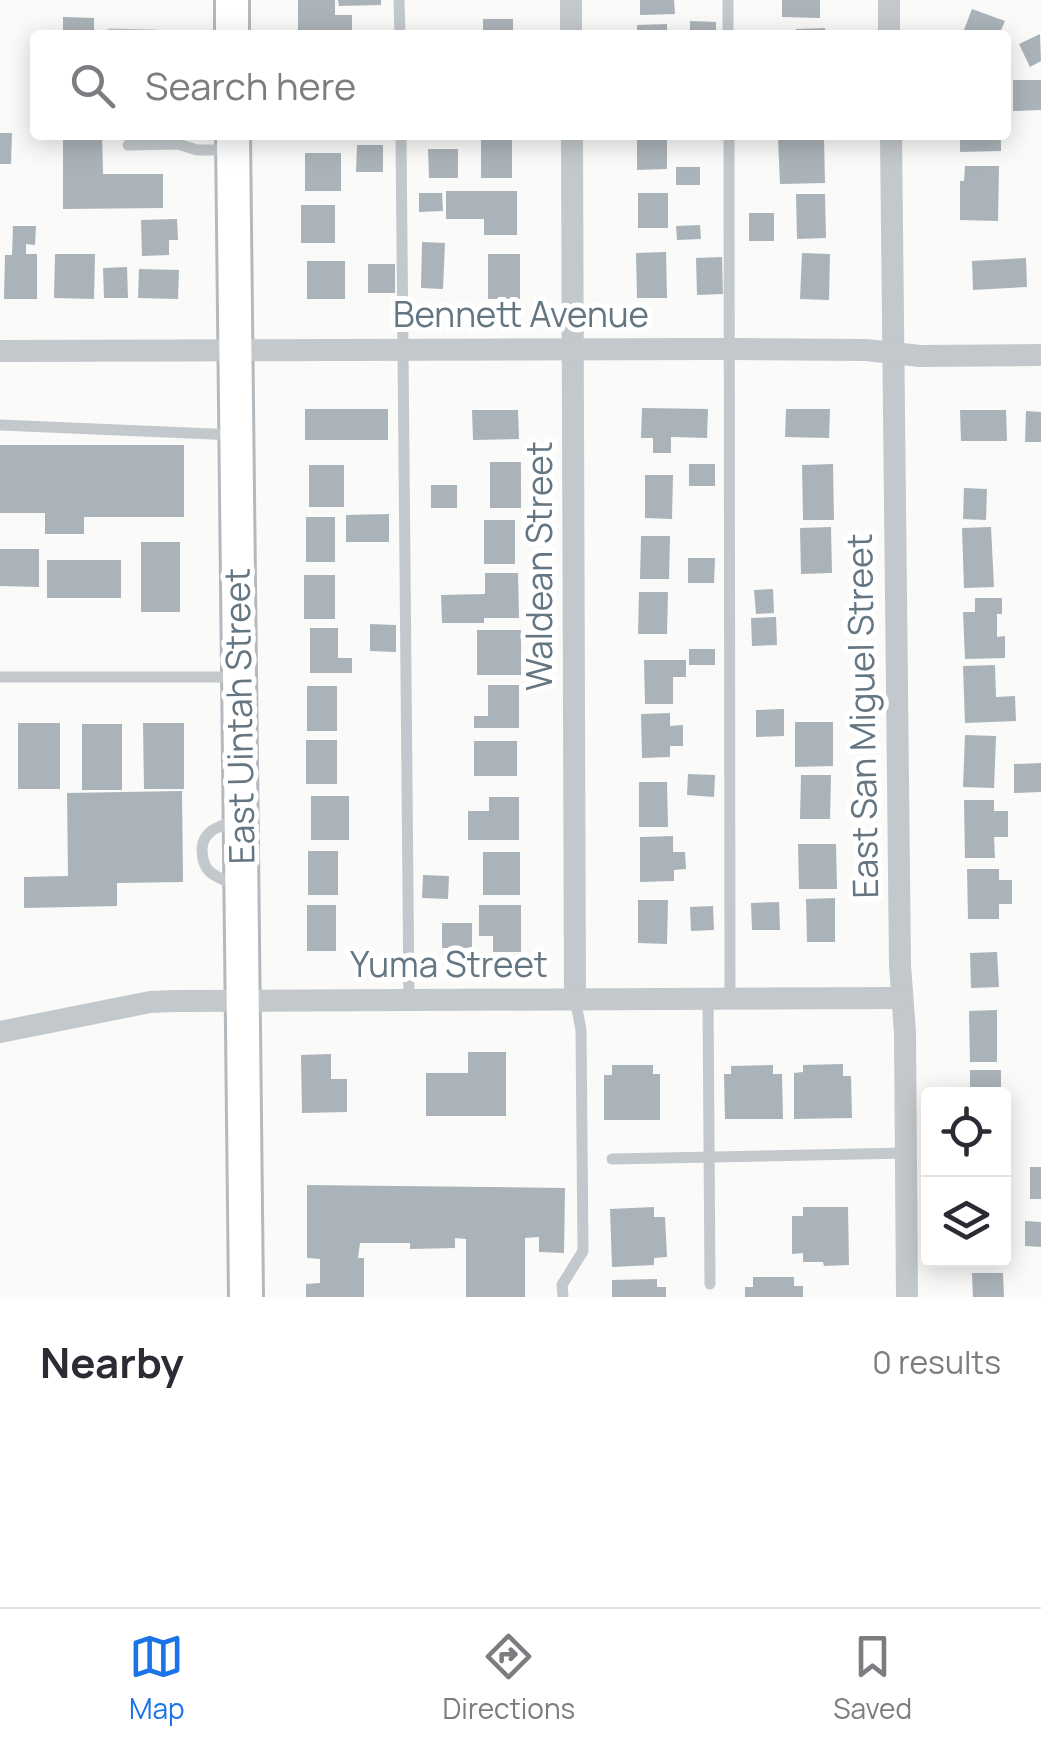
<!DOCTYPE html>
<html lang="en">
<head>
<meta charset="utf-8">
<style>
	:root { --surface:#fff; --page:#f2f2f3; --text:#2b2b33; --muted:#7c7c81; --line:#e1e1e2; --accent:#1a73e8 }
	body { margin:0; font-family:Manrope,sans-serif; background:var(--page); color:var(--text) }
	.controls { position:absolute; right:30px; bottom:30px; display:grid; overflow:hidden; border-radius:10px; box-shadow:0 5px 25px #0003 }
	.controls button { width:90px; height:90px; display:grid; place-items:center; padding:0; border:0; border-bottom:2px solid var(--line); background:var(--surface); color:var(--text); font:50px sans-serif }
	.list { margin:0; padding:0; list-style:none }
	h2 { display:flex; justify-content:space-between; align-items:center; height:130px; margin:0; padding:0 40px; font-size:42px }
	h2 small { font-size:32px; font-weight:400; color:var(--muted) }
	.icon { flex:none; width:55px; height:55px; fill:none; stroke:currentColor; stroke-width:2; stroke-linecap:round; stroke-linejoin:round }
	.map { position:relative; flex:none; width:1041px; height:1297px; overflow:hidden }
	.search { position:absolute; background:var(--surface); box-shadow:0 5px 25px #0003; left:30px; right:30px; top:30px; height:110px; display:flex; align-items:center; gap:25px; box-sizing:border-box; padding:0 35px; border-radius:10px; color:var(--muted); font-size:38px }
	.sheet { height:310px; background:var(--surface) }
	nav { display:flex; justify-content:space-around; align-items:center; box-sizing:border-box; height:140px; border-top:2px solid var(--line); background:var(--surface); font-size:28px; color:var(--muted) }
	nav a { display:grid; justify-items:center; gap:5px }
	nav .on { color:var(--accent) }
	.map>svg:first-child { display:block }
</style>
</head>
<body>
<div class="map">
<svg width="1041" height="1297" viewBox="0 0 1041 1297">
	<rect width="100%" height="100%" fill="#fafaf8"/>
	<!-- building -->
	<g fill="#aab3b9">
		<polygon points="298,0 335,0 335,15 352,15 352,32 298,32"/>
		<polygon points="338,0 381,0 381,5 339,6"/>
		<polygon points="640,0 674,0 675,14 640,15"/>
		<polygon points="782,0 820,0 820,18 782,17"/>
		<polygon points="972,9 1005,21 999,35 962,35"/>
		<polygon points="63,17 94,18 94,35 63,35"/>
		<rect x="483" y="19" width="30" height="16"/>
		<polygon points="690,21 716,22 716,35 690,35"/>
		<polygon points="667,24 667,35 637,35 637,25"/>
		<polygon points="825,28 826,35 796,35 796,29"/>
		<polygon points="1040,34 1041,61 1030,67 1019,44"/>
		<polygon points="1013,80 1041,80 1041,110 1013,111"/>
		<polygon points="0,133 12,133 11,164 0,164"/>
		<polygon points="63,135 102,135 103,174 163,174 163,208 63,209"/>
		<rect x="481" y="135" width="31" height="43"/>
		<polygon points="667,135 667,169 637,170 637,136"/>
		<polygon points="960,135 1001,135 1001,151 960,152"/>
		<polygon points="824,137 825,183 780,184 778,138"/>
		<polygon points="357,145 383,145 383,172 356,172"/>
		<polygon points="428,149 458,149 458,178 429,178"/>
		<rect x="305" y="153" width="36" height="38"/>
		<polygon points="965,166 999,166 998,221 960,220 960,181 964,181"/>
		<rect x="676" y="167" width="24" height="18"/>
		<polygon points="446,191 517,191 517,235 484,235 484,219 446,219"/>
		<polygon points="419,193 442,193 443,211 419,212"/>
		<rect x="638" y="193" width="30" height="35"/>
		<polygon points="796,194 825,194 826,238 797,239"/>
		<rect x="301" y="205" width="34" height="38"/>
		<rect x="749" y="213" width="25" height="28"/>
		<polygon points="177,219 178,240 169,240 169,255 142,256 141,220"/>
		<polygon points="700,225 701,239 677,240 676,226"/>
		<polygon points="13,226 36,226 35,245 26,244 26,254 37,254 37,299 4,299 5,255 12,255"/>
		<polygon points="422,242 445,243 443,289 421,288"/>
		<polygon points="666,252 667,298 637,298 636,253"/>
		<polygon points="802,253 830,254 829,300 800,299"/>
		<polygon points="55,254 95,254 94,299 54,298"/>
		<rect x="488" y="254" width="32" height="45"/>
		<polygon points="722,257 723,294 697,295 696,258"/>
		<polygon points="1026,258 1027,287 973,290 972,261"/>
		<rect x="307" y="261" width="38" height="38"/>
		<rect x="368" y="264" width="27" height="29"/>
		<polygon points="127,267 128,298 104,298 103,268"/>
		<polygon points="139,269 179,270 178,299 138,298"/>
		<polygon points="642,408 708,409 707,438 671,437 671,453 653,453 653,438 641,438"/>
		<rect x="305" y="409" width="83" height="31"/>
		<polygon points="786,409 830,409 829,438 785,437"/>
		<polygon points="472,410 518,410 519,439 473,440"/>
		<polygon points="960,410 1006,410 1007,441 961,441"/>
		<polygon points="1026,411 1041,412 1041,442 1025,442"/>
		<polygon points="0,445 184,445 184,517 84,517 84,534 45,534 45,513 0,513"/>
		<rect x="490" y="462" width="31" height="46"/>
		<rect x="689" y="464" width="26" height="22"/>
		<polygon points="833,464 834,520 803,520 802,465"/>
		<rect x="309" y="465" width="35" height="42"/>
		<polygon points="645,475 673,475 672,519 645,518"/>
		<rect x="431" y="485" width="26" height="23"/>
		<polygon points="964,488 987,489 986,520 963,519"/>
		<polygon points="389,514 389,542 346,542 346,515"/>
		<rect x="306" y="517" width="29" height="45"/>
		<rect x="484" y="520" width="31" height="44"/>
		<polygon points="831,527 832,573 801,574 800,528"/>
		<polygon points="991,527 994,587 964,588 962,528"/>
		<polygon points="641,536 670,536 669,579 640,579"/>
		<rect x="141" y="542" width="39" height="70"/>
		<polygon points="0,549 39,549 39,587 0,586"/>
		<polygon points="688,558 715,558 714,583 688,583"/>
		<rect x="47" y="560" width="74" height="38"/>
		<polygon points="485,573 518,573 519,618 484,618 484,623 442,623 441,595 485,594"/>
		<rect x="304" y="575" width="31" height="44"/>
		<polygon points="773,589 774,613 756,614 754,590"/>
		<polygon points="639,592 668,592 667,634 638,634"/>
		<polygon points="975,598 1002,598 1002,614 997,614 997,637 1005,636 1005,658 965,659 963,612 975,612"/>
		<polygon points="776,617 777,645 752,646 751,618"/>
		<polygon points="370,624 396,625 396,652 370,651"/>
		<polygon points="310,628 338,628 338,658 352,658 352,673 310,673"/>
		<rect x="477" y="630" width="44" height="45"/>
		<rect x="689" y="649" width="26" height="16"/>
		<polygon points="644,660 686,660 686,677 673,677 673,704 645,704"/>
		<polygon points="995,665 996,697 1015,696 1016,721 965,723 963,666"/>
		<polygon points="488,685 519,685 519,728 474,728 474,716 488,716"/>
		<rect x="307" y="686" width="30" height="45"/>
		<polygon points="784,709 784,736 756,737 756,710"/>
		<polygon points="670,713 670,726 683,725 683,746 670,746 670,757 642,758 641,714"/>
		<polygon points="795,722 833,722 833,766 795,767"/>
		<rect x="18" y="723" width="42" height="66"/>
		<polygon points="143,723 184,723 184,789 144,789"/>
		<rect x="82" y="724" width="40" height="66"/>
		<polygon points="965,735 996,736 994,788 963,787"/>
		<rect x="306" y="740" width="31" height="44"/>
		<rect x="474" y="741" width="43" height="35"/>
		<polygon points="1041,763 1041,792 1014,793 1014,764"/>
		<polygon points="688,774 715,775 714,797 687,795"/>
		<polygon points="801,775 831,775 830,819 800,819"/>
		<polygon points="639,782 667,782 668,827 639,827"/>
		<polygon points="182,791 183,882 117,883 117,906 24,908 24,877 68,876 67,793"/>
		<rect x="311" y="796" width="38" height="44"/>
		<polygon points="489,797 519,797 519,840 468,840 468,811 489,811"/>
		<polygon points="964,800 994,800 994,811 1008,811 1008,837 994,837 995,858 965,858"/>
		<polygon points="673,836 673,852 685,852 686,869 674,870 674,881 640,882 640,837"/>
		<polygon points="798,844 836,844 837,889 799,889"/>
		<rect x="308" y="851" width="30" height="44"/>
		<rect x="483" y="852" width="37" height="43"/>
		<polygon points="967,869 999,869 999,880 1012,880 1012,904 999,904 999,919 968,919"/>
		<polygon points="423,875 449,876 448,899 422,898"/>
		<polygon points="835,898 835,942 807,942 806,899"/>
		<polygon points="638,900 668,900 667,944 638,943"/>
		<polygon points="779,902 780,930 752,930 751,903"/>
		<rect x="307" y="905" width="29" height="46"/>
		<polygon points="479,905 521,905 521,952 493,952 493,936 479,936"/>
		<polygon points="713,906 714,930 691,931 690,907"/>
		<rect x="442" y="923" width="30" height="25"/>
		<polygon points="997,952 999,987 971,988 970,953"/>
		<polygon points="997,1010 997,1062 970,1062 969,1011"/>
		<polygon points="468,1052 506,1052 506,1116 426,1116 426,1073 468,1073"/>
		<polygon points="331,1054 331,1079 347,1079 347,1112 302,1113 301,1055"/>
		<polygon points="843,1064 843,1076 851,1076 852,1118 794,1119 794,1073 803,1072 803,1065"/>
		<polygon points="612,1065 653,1065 653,1074 660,1074 660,1120 604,1120 604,1075 612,1075"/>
		<polygon points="773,1065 773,1074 782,1074 783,1119 725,1119 724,1074 731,1074 731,1066"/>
		<rect x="970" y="1070" width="31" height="24"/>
		<rect x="1030" y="1167" width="11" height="32"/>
		<polygon points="307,1185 565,1188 564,1253 539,1252 539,1237 525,1238 525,1297 466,1297 466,1239 455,1238 455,1248 410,1249 410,1243 360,1243 358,1258 364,1258 364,1297 306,1297 306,1284 320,1283 320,1259 307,1258"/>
		<polygon points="654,1207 654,1217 665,1217 667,1257 654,1258 654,1265 612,1267 610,1209"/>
		<polygon points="803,1207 848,1207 849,1265 824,1266 823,1262 803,1262 803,1253 792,1254 792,1216 803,1216"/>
		<polygon points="1004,1207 1011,1207 1011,1233 1004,1232"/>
		<polygon points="1025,1221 1041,1222 1041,1247 1025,1246"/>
		<polygon points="972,1273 1003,1273 1004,1297 973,1297"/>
		<polygon points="753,1277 794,1277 794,1286 803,1286 803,1297 745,1297 745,1287 753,1287"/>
		<polygon points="657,1279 657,1287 666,1287 666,1297 612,1297 612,1280"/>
	</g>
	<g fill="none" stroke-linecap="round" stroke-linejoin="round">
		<defs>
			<g id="secondary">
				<polyline points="232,0 232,35"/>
				<polyline points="233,135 246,1297"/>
			</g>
		</defs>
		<!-- secondary casing -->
		<use href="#secondary" stroke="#b3babf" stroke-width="38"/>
		<!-- service -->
		<g stroke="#c3c8cc" stroke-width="11">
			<polyline points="399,0 400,35"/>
			<polyline points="728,0 728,35"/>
			<polyline points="110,34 154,35"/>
			<polyline points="401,135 409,999"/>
			<polyline points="729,135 730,998"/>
			<polyline points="128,145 178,144 197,150 229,150"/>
			<polyline points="0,425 236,435"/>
			<polyline points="0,677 235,677"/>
			<path d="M 237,820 C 221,826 204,829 202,848 C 202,857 203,865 209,871 C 216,878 229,882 238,886"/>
			<polyline points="708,998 710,1284"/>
			<polyline points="612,1159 906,1153"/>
			<polyline points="563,1297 562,1285 583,1251 581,1030 575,998"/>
		</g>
		<!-- minor -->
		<g stroke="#c3c8cc" stroke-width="22">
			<polyline points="571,0 571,35"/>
			<polyline points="889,0 889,35"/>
			<polyline points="572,135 575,998"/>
			<polyline points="891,135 900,965 905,1033 907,1297"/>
			<polyline points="0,351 730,349 866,350 920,356 1041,355"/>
			<polyline points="0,1032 150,1002 175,1001 902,998"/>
		</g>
		<!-- secondary -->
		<use href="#secondary" stroke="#fff" stroke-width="32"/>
	</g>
	<g text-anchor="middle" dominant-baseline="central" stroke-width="10" stroke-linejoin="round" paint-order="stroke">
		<!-- street labels -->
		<g font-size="35" fill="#657683" stroke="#fff">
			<text x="521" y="314">Bennett Avenue</text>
			<text transform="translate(539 566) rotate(-90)">Waldean Street</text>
			<text transform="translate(239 716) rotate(-91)">East Uintah Street</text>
			<text transform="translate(862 716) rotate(-91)">East San Miguel Street</text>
			<text x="449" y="964">Yuma Street</text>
		</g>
	</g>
</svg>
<div class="controls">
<button><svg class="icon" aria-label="locate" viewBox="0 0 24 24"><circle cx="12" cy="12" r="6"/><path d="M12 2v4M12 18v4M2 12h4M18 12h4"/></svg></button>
<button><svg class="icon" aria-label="layers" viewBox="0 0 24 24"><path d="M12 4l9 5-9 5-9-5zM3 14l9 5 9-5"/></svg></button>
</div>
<div class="search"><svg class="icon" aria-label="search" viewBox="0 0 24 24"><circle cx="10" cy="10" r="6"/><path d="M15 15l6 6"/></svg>Search here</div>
</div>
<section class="sheet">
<h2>Nearby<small>0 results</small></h2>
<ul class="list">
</ul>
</section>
<nav>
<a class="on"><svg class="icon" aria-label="map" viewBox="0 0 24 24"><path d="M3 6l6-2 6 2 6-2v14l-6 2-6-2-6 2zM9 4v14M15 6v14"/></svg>Map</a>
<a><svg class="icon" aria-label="directions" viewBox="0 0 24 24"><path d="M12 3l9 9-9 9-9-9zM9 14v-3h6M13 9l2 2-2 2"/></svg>Directions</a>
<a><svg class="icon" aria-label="saved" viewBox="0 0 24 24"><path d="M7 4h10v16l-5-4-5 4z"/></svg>Saved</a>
</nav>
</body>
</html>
